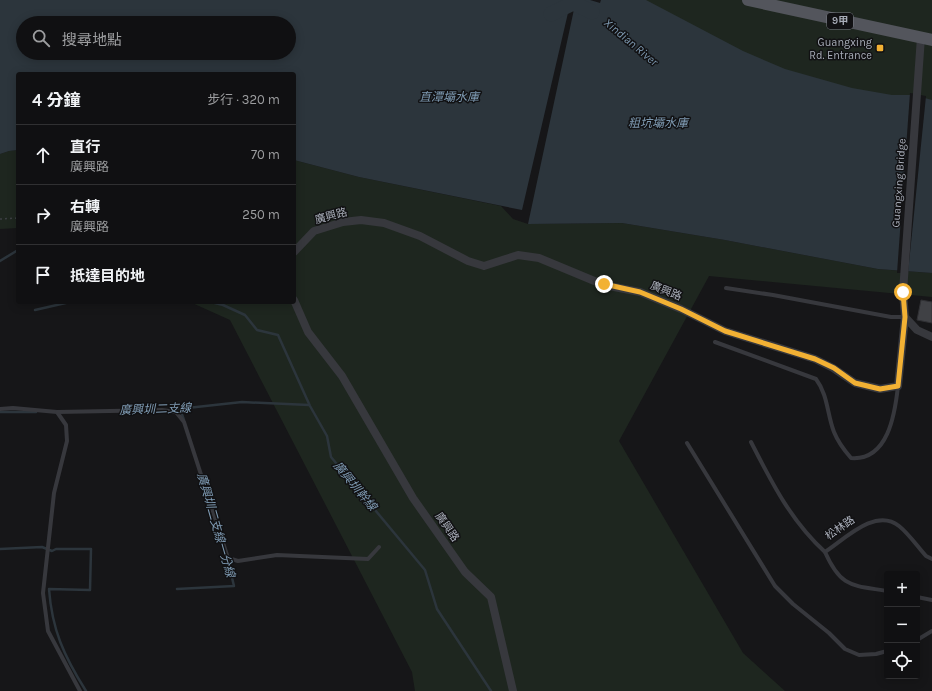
<!DOCTYPE html>
<html lang="zh-TW">
<head>
<meta charset="utf-8">
<style>
	:root { --surface:#101012; --page:#19191b; --text:#f1f3f6; --muted:#9c9d9f; --line:#303032 }
	body { margin:0; font-family:Karla,"Noto Sans TC",sans-serif; background:var(--page); color:var(--text) }
	.controls { position:absolute; right:12px; bottom:12px; display:grid; overflow:hidden; border-radius:4px; box-shadow:0 2px 10px #0003 }
	.controls button { width:36px; height:36px; display:grid; place-items:center; padding:0; border:0; border-bottom:1px solid var(--line); background:var(--surface); color:var(--text); font:20px sans-serif }
	.stop { position:absolute; width:12px; height:12px; margin:-9px; border:3px solid #f2b134; border-radius:50%; background:#fff }
	.stop.end { background:#f2b134; border-color:#fff; box-shadow:0 1px 4px #0008 }
	.list { margin:0; padding:0; list-style:none }
	h2 { display:flex; justify-content:space-between; align-items:center; height:52px; margin:0; padding:0 16px; font-size:17px }
	h2 small { font-size:13px; font-weight:400; color:var(--muted) }
	.list li { display:grid; grid-template-columns:26px 1fr auto; gap:12px; align-items:center; box-sizing:border-box; height:60px; padding:0 16px; border-top:1px solid var(--line) }
	.list b { display:block; font-size:15px; white-space:nowrap }
	.list p { margin:0; font-size:13px; white-space:nowrap; color:var(--muted) }
	.list em { font-size:13px; font-style:normal; color:var(--muted) }
	.icon { flex:none; width:22px; height:22px; fill:none; stroke:currentColor; stroke-width:2; stroke-linecap:round; stroke-linejoin:round }
	.map { position:relative; flex:none; width:932px; height:691px; overflow:hidden }
	.search { position:absolute; background:var(--surface); box-shadow:0 2px 10px #0003; left:16px; top:16px; width:280px; height:44px; display:flex; align-items:center; gap:10px; box-sizing:border-box; padding:0 14px; border-radius:22px; color:var(--muted); font-size:15px }
	.panel { position:absolute; background:var(--surface); box-shadow:0 2px 10px #0003; left:16px; top:72px; width:280px; height:232px; border-radius:4px }
	.map>svg:first-child { display:block }
</style>
</head>
<body>
<div class="map">
<svg width="932" height="691" viewBox="0 0 932 691">
	<rect width="100%" height="100%" fill="#161618"/>
	<!-- green -->
	<g fill="#1e261f">
		<polygon points="627,0 932,0 932,225"/>
		<polygon points="18,150 18,228 0,229 0,154 9,151"/>
		<polygon points="294,160 359,177 501,206 513,219 528,224 622,223 725,240 878,269 932,273 932,297 709,276 619,441 743,653 785,691 415,691 412,672 230,320 190,302 294,302"/>
	</g>
	<!-- water -->
	<g fill="#2c353c" fill-rule="evenodd">
		<path d="M 0,0 L 571,0 L 522,210 L 359,177 L 294,160 L 294,74 L 18,74 L 18,150 L 9,151 L 0,154 ZM 23,23 L 289,23 L 289,53 L 23,53 Z"/>
		<polygon points="576,0 590,0 600,3 601,0 646,0 743,51 785,69 852,88 892,95 914,95 932,100 932,273 878,269 725,240 622,223 528,224"/>
	</g>
	<!-- pier -->
	<polygon fill="#161618" points="910,93 926,96 908,273 897,273"/>
	<g fill="none" stroke-linecap="round" stroke-linejoin="round">
		<!-- stream -->
		<g stroke="#2c353c" stroke-width="2.5">
			<polyline points="0,261 18,250"/>
			<polyline points="211,302 223,305 245,315 257,330 278,335 310,406 327,436 331,457 425,570 437,609 491,691"/>
			<polyline points="35,310 70,302"/>
			<polyline points="180,409 184,420"/>
			<polyline points="169,410 242,402 309,405"/>
			<polyline points="0,412 36,412"/>
			<path d="M 0,549 L 42,547 L 52,551 L 56,549 L 91,549 L 90,590 L 49,589 C 52,630 64,656 86,691"/>
			<polyline points="177,589 234,586 227,557"/>
		</g>
		<!-- river -->
		<polyline stroke="#2c353c" stroke-width="15" points="551,14 573,3 592,12"/>
	</g>
	<!-- building -->
	<polygon fill="#404145" stroke="#303034" points="921,300 932,302 932,323 917,320"/>
	<g fill="none" stroke-linecap="round" stroke-linejoin="round">
		<!-- path -->
		<polyline stroke="#3d3f44" stroke-width="1.5" stroke-dasharray="2 3" stroke-linecap="butt" points="0,219 18,218"/>
		<!-- service -->
		<g stroke="#37383d" stroke-width="4">
			<polyline points="726,288 773,295 891,317 905,317"/>
			<path d="M 715,342 L 816,379 C 828,395 827,414 834,432 C 838,442 844,450 851,458 C 888,461 895,414 898,386"/>
			<polyline points="0,409 13,408 57,412 66,425 67,441 54,493 43,593 48,631 80,691"/>
			<polyline points="57,412 162,410 176,412 184,422 228,558 238,561 277,555 368,559 379,547"/>
			<path d="M 751,442 C 772,483 791,521 825,552"/>
			<polyline points="687,443 775,586 793,604 829,633 845,649 859,655 876,654 887,651"/>
			<path d="M 887,591 C 852,585 841,588 825,552 C 844,540 875,507 899,526 C 909,534 917,546 926,556 L 932,559"/>
			<polyline points="917,597 932,600"/>
			<polyline points="917,640 932,631"/>
		</g>
		<!-- minor -->
		<g stroke="#37383d" stroke-width="8">
			<polyline points="294,252 314,231 343,222 361,220 384,223 420,236 468,261 484,266 518,255 539,258 604,285 640,292 681,309 725,331 815,359 833,368 855,383 880,389 898,386 905,317 903,292 921,37"/>
			<polyline points="294,300 308,332 342,376 413,498 465,572 491,597 513,691"/>
			<polyline points="905,317 917,330 932,337"/>
		</g>
		<!-- primary -->
		<polyline stroke="#53555c" stroke-width="12" points="748,0 932,40"/>
	</g>
	<g fill="none" stroke-linecap="round" stroke-linejoin="round">
		<!-- route -->
		<polyline stroke="#f2b134" stroke-width="5" points="604,284 640,292 681,309 725,331 815,359 834,368 855,383 880,389 898,386 905,317 903,292"/>
	</g>
	<!-- markers -->
	<rect fill="#f2b134" stroke="#111113" stroke-width="1.5" x="876" y="44" width="8" height="8" rx="2"/>
	<g text-anchor="middle" dominant-baseline="central" stroke-width="3" stroke-linejoin="round" paint-order="stroke">
		<!-- shield labels -->
		<rect fill="#111113" stroke="#7b7e86" stroke-width="1" x="827" y="13" width="26" height="16" rx="3"/>
		<g font-size="10" font-weight="bold" fill="#a8adb8">
			<text x="840" y="21">9甲</text>
		</g>
		<!-- poi labels -->
		<g font-size="11" fill="#a8adb8" stroke="#111113" text-anchor="end">
			<text x="872" y="42">Guangxing<tspan x="872" dy="13">Rd. Entrance</tspan></text>
		</g>
		<!-- street labels -->
		<g font-size="11" fill="#a8adb8" stroke="#111113">
			<text transform="translate(899 183) rotate(-86)">Guangxing Bridge</text>
			<text transform="translate(331 216) rotate(-15)">廣興路</text>
			<text transform="translate(666 291) rotate(22)">廣興路</text>
			<text transform="translate(447 527) rotate(55)">廣興路</text>
			<text transform="translate(840 528) rotate(-35)">松林路</text>
		</g>
		<!-- water labels -->
		<g font-size="12" font-style="italic" fill="#7f9bb3" stroke="#111113">
			<text transform="translate(631 42) rotate(40)">Xindian River</text>
			<text x="449" y="97">直潭壩水庫</text>
			<text x="658" y="123">粗坑壩水庫</text>
			<text transform="translate(155 409) rotate(-2)">廣興圳二支線</text>
			<text transform="translate(355 486) rotate(50)">廣興圳幹線</text>
			<text transform="translate(216 525) rotate(74)">廣興圳二支線一分線</text>
		</g>
	</g>
</svg>
<div class="controls">
<button>+</button>
<button>−</button>
<button><svg class="icon" aria-label="locate" viewBox="0 0 24 24"><circle cx="12" cy="12" r="6"/><path d="M12 2v4M12 18v4M2 12h4M18 12h4"/></svg></button>
</div>
<div class="stop" style="left:903px;top:292px"></div>
<div class="stop end" style="left:604px;top:284px"></div>
<div class="search"><svg class="icon" aria-label="search" viewBox="0 0 24 24"><circle cx="10" cy="10" r="6"/><path d="M15 15l6 6"/></svg>搜尋地點</div>
<section class="panel">
<h2>4 分鐘<small>步行 · 320 m</small></h2>
<ul class="list">
<li><svg class="icon" aria-label="ahead" viewBox="0 0 24 24"><path d="M12 20V5M6 11l6-6 6 6"/></svg><div><b>直行</b><p>廣興路</p></div><em>70 m</em></li>
<li><svg class="icon" aria-label="right" viewBox="0 0 24 24"><path d="M7 20v-9h11M14 6l5 5-5 5"/></svg><div><b>右轉</b><p>廣興路</p></div><em>250 m</em></li>
<li><svg class="icon" aria-label="arrive" viewBox="0 0 24 24"><path d="M6 21V4h12l-3 4 3 4H6"/></svg><div><b>抵達目的地</b></div></li>
</ul>
</section>
</div>
</body>
</html>
